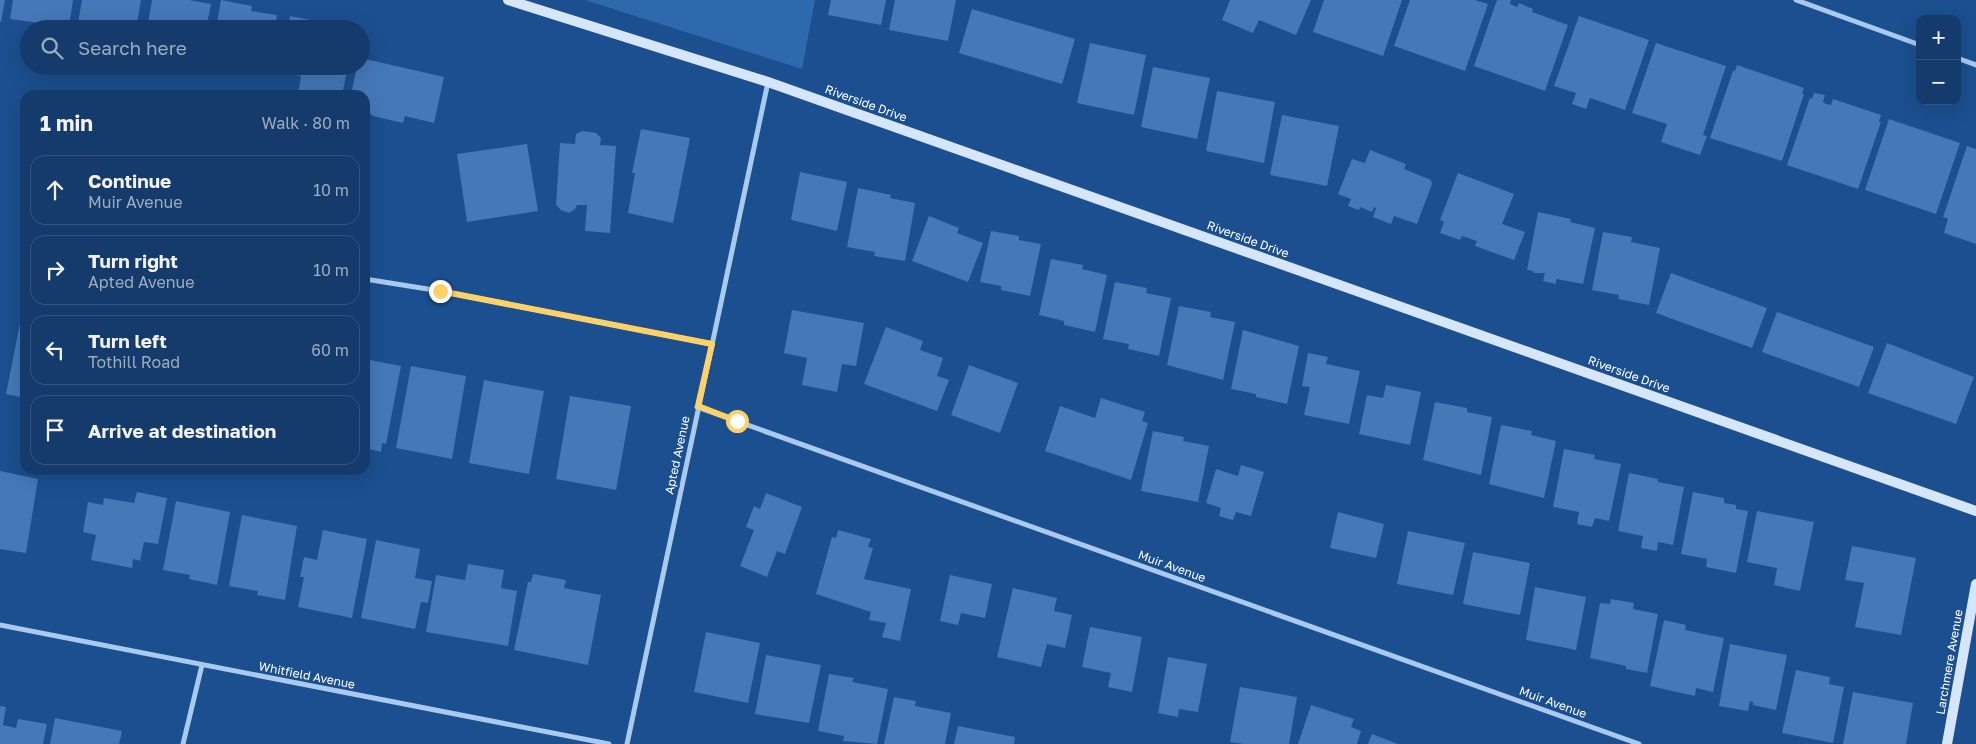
<!DOCTYPE html>
<html lang="en">
<head>
<meta charset="utf-8">
<style>
	:root { --surface:#143b6b; --page:#1d4271; --text:#f1f3f6; --muted:#9dadc1; --line:#33557e }
	body { margin:0; font-family:"Golos Text",sans-serif; background:var(--page); color:var(--text) }
	.controls { position:absolute; right:15px; top:15px; display:grid; overflow:hidden; border-radius:10px; box-shadow:0 5px 20px #0002 }
	.controls button { width:45px; height:45px; display:grid; place-items:center; padding:0; border:0; border-bottom:1px solid var(--line); background:var(--surface); color:var(--text); font:25px sans-serif }
	.stop { position:absolute; width:15px; height:15px; margin:-11px; border:4px solid #ffd166; border-radius:50%; background:#fff }
	.stop.end { background:#ffd166; border-color:#fff; box-shadow:0 1px 5px #0008 }
	.list { margin:0; padding:0; list-style:none }
	h2 { display:flex; justify-content:space-between; align-items:center; height:65px; margin:0; padding:0 20px; font-size:21px }
	h2 small { font-size:16px; font-weight:400; color:var(--muted) }
	.list li { display:grid; grid-template-columns:32px 1fr auto; gap:15px; align-items:center; box-sizing:border-box; height:70px; margin:0 10px 10px; padding:0 10px; border:1px solid var(--line); border-radius:15px }
	.list b { display:block; font-size:19px; white-space:nowrap }
	.list p { margin:0; font-size:16px; white-space:nowrap; color:var(--muted) }
	.list em { font-size:16px; font-style:normal; color:var(--muted) }
	.icon { flex:none; width:28px; height:28px; fill:none; stroke:currentColor; stroke-width:2; stroke-linecap:round; stroke-linejoin:round }
	.map { position:relative; flex:none; width:1976px; height:744px; overflow:hidden }
	.search { position:absolute; background:var(--surface); box-shadow:0 5px 20px #0002; left:20px; top:20px; width:350px; height:55px; display:flex; align-items:center; gap:12px; box-sizing:border-box; padding:0 18px; border-radius:28px; color:var(--muted); font-size:19px }
	.panel { position:absolute; background:var(--surface); box-shadow:0 5px 20px #0002; left:20px; top:90px; width:350px; height:385px; border-radius:15px }
	.map>svg:first-child { display:block }
</style>
</head>
<body>
<div class="map">
<svg width="1976" height="744" viewBox="0 0 1976 744">
	<rect width="100%" height="100%" fill="#1b4f8f"/>
	<!-- green -->
	<polygon fill="#2e69ad" points="585,0 815,0 802,69"/>
	<!-- building -->
	<g fill="#4478b7">
		<polygon points="0,0 5,0 1,22 0,22"/>
		<polygon points="13,0 73,0 69,27 10,19"/>
		<polygon points="82,0 141,0 136,29 77,29"/>
		<polygon points="152,0 189,0 211,4 206,29 147,29"/>
		<polygon points="221,0 252,6 251,11 277,15 275,29 216,29"/>
		<polygon points="831,0 886,0 881,25 828,15"/>
		<polygon points="895,0 956,0 948,41 889,30"/>
		<polygon points="1230,0 1311,0 1296,35 1259,20 1253,33 1222,20"/>
		<polygon points="1324,0 1402,0 1383,56 1313,32"/>
		<polygon points="1410,0 1475,0 1488,4 1465,71 1394,46"/>
		<polygon points="1497,0 1511,0 1510,4 1517,7 1519,3 1533,9 1532,12 1568,25 1545,91 1474,66"/>
		<polygon points="972,9 1075,39 1062,84 959,53"/>
		<polygon points="290,16 352,28 352,29 288,29"/>
		<polygon points="1579,16 1649,40 1625,110 1590,98 1586,109 1572,104 1576,93 1554,86"/>
		<polygon points="1090,43 1146,55 1134,115 1077,103"/>
		<polygon points="1656,43 1726,66 1703,135 1707,136 1700,155 1661,142 1667,124 1632,113"/>
		<polygon points="361,58 444,77 434,123 405,116 403,123 373,116 365,108 365,95 351,95 357,66 361,66"/>
		<polygon points="1737,65 1804,88 1802,94 1804,94 1782,161 1710,138 1733,71 1735,71"/>
		<polygon points="280,66 348,66 342,95 298,95 301,76 279,72"/>
		<polygon points="1153,67 1210,78 1197,139 1141,127"/>
		<polygon points="1217,91 1275,102 1264,163 1206,151"/>
		<polygon points="1814,93 1825,95 1823,102 1826,104 1831,105 1833,99 1881,115 1879,121 1881,122 1858,189 1787,165 1810,98 1812,99"/>
		<polygon points="1282,115 1339,126 1327,186 1270,175"/>
		<polygon points="1889,119 1960,143 1936,214 1865,190"/>
		<polygon points="641,129 690,138 673,223 628,213 635,173 632,173"/>
		<polygon points="582,131 596,133 601,138 600,145 616,146 610,233 585,231 587,205 577,205 575,209 569,213 561,210 556,205 560,143 575,144 576,134"/>
		<polygon points="527,144 538,211 467,222 457,154"/>
		<polygon points="1967,146 1976,149 1976,244 1944,233 1948,219 1943,217"/>
		<polygon points="1370,150 1406,164 1404,169 1431,180 1432,184 1417,224 1394,216 1391,224 1373,217 1376,208 1374,207 1372,212 1360,207 1359,210 1348,206 1351,199 1338,194 1352,159 1365,163"/>
		<polygon points="800,172 847,182 837,231 791,220"/>
		<polygon points="1458,173 1514,194 1502,224 1525,232 1514,260 1475,246 1477,241 1462,236 1460,240 1440,233 1444,222 1440,220"/>
		<polygon points="858,188 891,195 890,198 915,203 905,261 874,256 875,252 847,247"/>
		<polygon points="1538,212 1571,219 1570,222 1595,228 1583,284 1556,279 1556,284 1543,281 1545,273 1534,273 1533,271 1527,270"/>
		<polygon points="929,216 959,228 957,233 983,243 968,282 912,261"/>
		<polygon points="991,231 1019,236 1019,240 1041,244 1030,296 1001,290 1001,286 980,282"/>
		<polygon points="1603,232 1632,237 1631,242 1660,248 1649,305 1618,299 1619,295 1592,290"/>
		<polygon points="1051,259 1083,265 1082,269 1107,275 1095,332 1064,325 1064,321 1039,315"/>
		<polygon points="1671,273 1767,308 1752,348 1656,313"/>
		<polygon points="1115,282 1147,288 1146,293 1171,298 1159,356 1128,349 1129,344 1103,339"/>
		<polygon points="24,303 25,303 25,398 6,394"/>
		<polygon points="1179,306 1211,312 1210,317 1235,322 1223,380 1167,365"/>
		<polygon points="792,310 864,323 856,366 842,364 837,392 802,385 807,358 784,353"/>
		<polygon points="1777,312 1874,347 1859,387 1762,352"/>
		<polygon points="886,327 923,341 920,350 943,358 937,376 949,380 937,411 864,384"/>
		<polygon points="1243,330 1299,346 1287,404 1256,397 1256,394 1231,389"/>
		<polygon points="1887,343 1974,377 1956,424 1868,393"/>
		<polygon points="1308,353 1328,357 1326,364 1360,371 1349,424 1304,415 1310,387 1302,386"/>
		<polygon points="365,359 401,366 386,444 382,443 381,452 365,448"/>
		<polygon points="969,365 1018,383 1000,433 951,415"/>
		<polygon points="411,366 466,376 452,459 396,448"/>
		<polygon points="484,380 544,391 529,474 469,463"/>
		<polygon points="1386,385 1421,392 1410,445 1359,434 1367,395 1383,398"/>
		<polygon points="570,396 631,406 616,490 556,479"/>
		<polygon points="1101,398 1145,412 1142,421 1148,423 1131,480 1045,451 1060,406 1095,418"/>
		<polygon points="1435,402 1467,408 1467,412 1492,417 1481,475 1423,460"/>
		<polygon points="1501,425 1532,431 1531,435 1556,441 1544,498 1489,484"/>
		<polygon points="1153,431 1184,437 1183,441 1209,446 1198,502 1141,491"/>
		<polygon points="1564,449 1595,455 1594,459 1621,464 1609,521 1595,518 1592,527 1577,524 1579,512 1553,507"/>
		<polygon points="1241,465 1264,472 1251,516 1236,512 1233,520 1219,516 1221,508 1206,503 1216,469 1238,476"/>
		<polygon points="0,471 38,479 26,553 0,549"/>
		<polygon points="1629,473 1658,479 1658,482 1684,487 1673,545 1658,542 1657,551 1641,548 1643,536 1618,531"/>
		<polygon points="137,492 167,498 158,544 144,542 140,561 133,559 132,568 91,560 96,535 83,532 88,502 103,505 104,498 134,503"/>
		<polygon points="1693,492 1724,498 1724,503 1736,505 1736,509 1748,511 1736,573 1706,567 1707,559 1681,554"/>
		<polygon points="766,493 802,507 785,554 777,551 767,577 740,566 754,530 746,527 754,506 760,509"/>
		<polygon points="176,501 230,512 217,585 189,579 190,575 163,570"/>
		<polygon points="1757,511 1814,522 1800,591 1774,585 1777,568 1747,562"/>
		<polygon points="1338,512 1384,524 1376,558 1330,548"/>
		<polygon points="242,515 297,526 285,600 257,595 258,591 229,586"/>
		<polygon points="323,530 367,539 352,618 298,607 304,577 300,577 304,557 317,560"/>
		<polygon points="838,530 871,539 868,547 873,548 864,579 911,589 900,641 882,637 886,623 869,620 871,612 816,594 832,537 836,538"/>
		<polygon points="1408,531 1465,543 1453,595 1397,584"/>
		<polygon points="376,540 420,549 415,578 432,581 428,603 421,602 415,629 361,618"/>
		<polygon points="1852,546 1916,558 1901,635 1855,627 1864,583 1845,580"/>
		<polygon points="1473,552 1530,563 1520,615 1463,604"/>
		<polygon points="468,564 504,570 501,588 517,591 508,646 426,632 436,575 465,580"/>
		<polygon points="533,574 566,580 564,588 601,595 588,665 514,650 528,582 531,582"/>
		<polygon points="950,575 992,584 985,618 961,613 958,625 940,621"/>
		<polygon points="1535,587 1586,597 1576,650 1526,640"/>
		<polygon points="1013,588 1057,598 1054,611 1072,615 1065,648 1047,644 1041,667 997,657"/>
		<polygon points="1611,599 1634,603 1633,609 1658,614 1647,673 1626,669 1626,666 1590,658 1600,603 1610,604"/>
		<polygon points="1664,620 1686,625 1685,630 1724,638 1713,692 1696,688 1695,696 1650,686"/>
		<polygon points="1090,627 1142,637 1132,692 1108,687 1111,673 1082,667"/>
		<polygon points="706,632 760,643 748,703 694,692"/>
		<polygon points="1730,644 1787,655 1776,710 1753,705 1753,702 1750,701 1748,711 1719,706"/>
		<polygon points="766,655 821,665 809,723 755,714"/>
		<polygon points="1168,657 1207,664 1198,712 1179,709 1178,717 1158,713"/>
		<polygon points="1796,670 1830,677 1829,684 1844,687 1833,743 1782,733"/>
		<polygon points="829,674 854,678 852,682 888,689 877,744 843,741 844,736 818,731"/>
		<polygon points="1240,687 1297,697 1289,744 1244,744 1230,742"/>
		<polygon points="1853,692 1913,703 1906,744 1843,744"/>
		<polygon points="894,697 916,701 915,706 951,713 945,744 884,744"/>
		<polygon points="1311,705 1354,719 1351,727 1361,731 1357,744 1298,744"/>
		<polygon points="0,706 6,707 3,725 16,728 18,719 47,724 43,744 0,744"/>
		<polygon points="55,718 122,731 119,744 50,744"/>
		<polygon points="958,726 1015,737 1014,744 954,744"/>
		<polygon points="1372,734 1398,744 1368,744"/>
	</g>
	<g fill="none" stroke-linecap="round" stroke-linejoin="round">
		<!-- street -->
		<g stroke="#a9c9ee" stroke-width="5">
			<polyline points="1796,0 1920,45"/>
			<polyline points="1957,58 1976,65"/>
			<polyline points="365,279 440,291 712,344"/>
			<polyline points="697,407 1639,744"/>
			<polyline points="0,625 609,744"/>
			<polyline points="183,744 202,665"/>
			<polyline points="627,744 768,82"/>
		</g>
		<!-- secondary -->
		<g stroke="#d6e6fa" stroke-width="10">
			<polyline points="508,0 768,82 1976,511"/>
			<polyline points="1947,744 1976,584"/>
		</g>
	</g>
	<g fill="none" stroke-linecap="round" stroke-linejoin="round">
		<!-- route -->
		<polyline stroke="#ffd166" stroke-width="6" points="440,291 712,344 698,406 737,421"/>
	</g>
	<g text-anchor="middle" dominant-baseline="central" stroke-width="4.5" stroke-linejoin="round" paint-order="stroke">
		<!-- street labels -->
		<g font-size="12" fill="#fff" stroke="#1b4f8f">
			<text transform="translate(866 103) rotate(20)">Riverside Drive</text>
			<text transform="translate(1248 239) rotate(20)">Riverside Drive</text>
			<text transform="translate(1629 374) rotate(20)">Riverside Drive</text>
			<text transform="translate(677 455) rotate(-78)">Apted Avenue</text>
			<text transform="translate(1172 566) rotate(20)">Muir Avenue</text>
			<text transform="translate(1949 662) rotate(-80)">Larchmere Avenue</text>
			<text transform="translate(307 675) rotate(11)">Whitfield Avenue</text>
			<text transform="translate(1553 702) rotate(20)">Muir Avenue</text>
		</g>
	</g>
</svg>
<div class="controls">
<button>+</button>
<button>−</button>
</div>
<div class="stop" style="left:737px;top:421px"></div>
<div class="stop end" style="left:440px;top:291px"></div>
<div class="search"><svg class="icon" aria-label="search" viewBox="0 0 24 24"><circle cx="10" cy="10" r="6"/><path d="M15 15l6 6"/></svg>Search here</div>
<section class="panel">
<h2>1 min<small>Walk · 80 m</small></h2>
<ul class="list">
<li><svg class="icon" aria-label="ahead" viewBox="0 0 24 24"><path d="M12 20V5M6 11l6-6 6 6"/></svg><div><b>Continue</b><p>Muir Avenue</p></div><em>10 m</em></li>
<li><svg class="icon" aria-label="right" viewBox="0 0 24 24"><path d="M7 20v-9h11M14 6l5 5-5 5"/></svg><div><b>Turn right</b><p>Apted Avenue</p></div><em>10 m</em></li>
<li><svg class="icon" aria-label="left" viewBox="0 0 24 24"><path d="M17 20v-9H6M10 6l-5 5 5 5"/></svg><div><b>Turn left</b><p>Tothill Road</p></div><em>60 m</em></li>
<li><svg class="icon" aria-label="arrive" viewBox="0 0 24 24"><path d="M6 21V4h12l-3 4 3 4H6"/></svg><div><b>Arrive at destination</b></div></li>
</ul>
</section>
</div>
</body>
</html>
